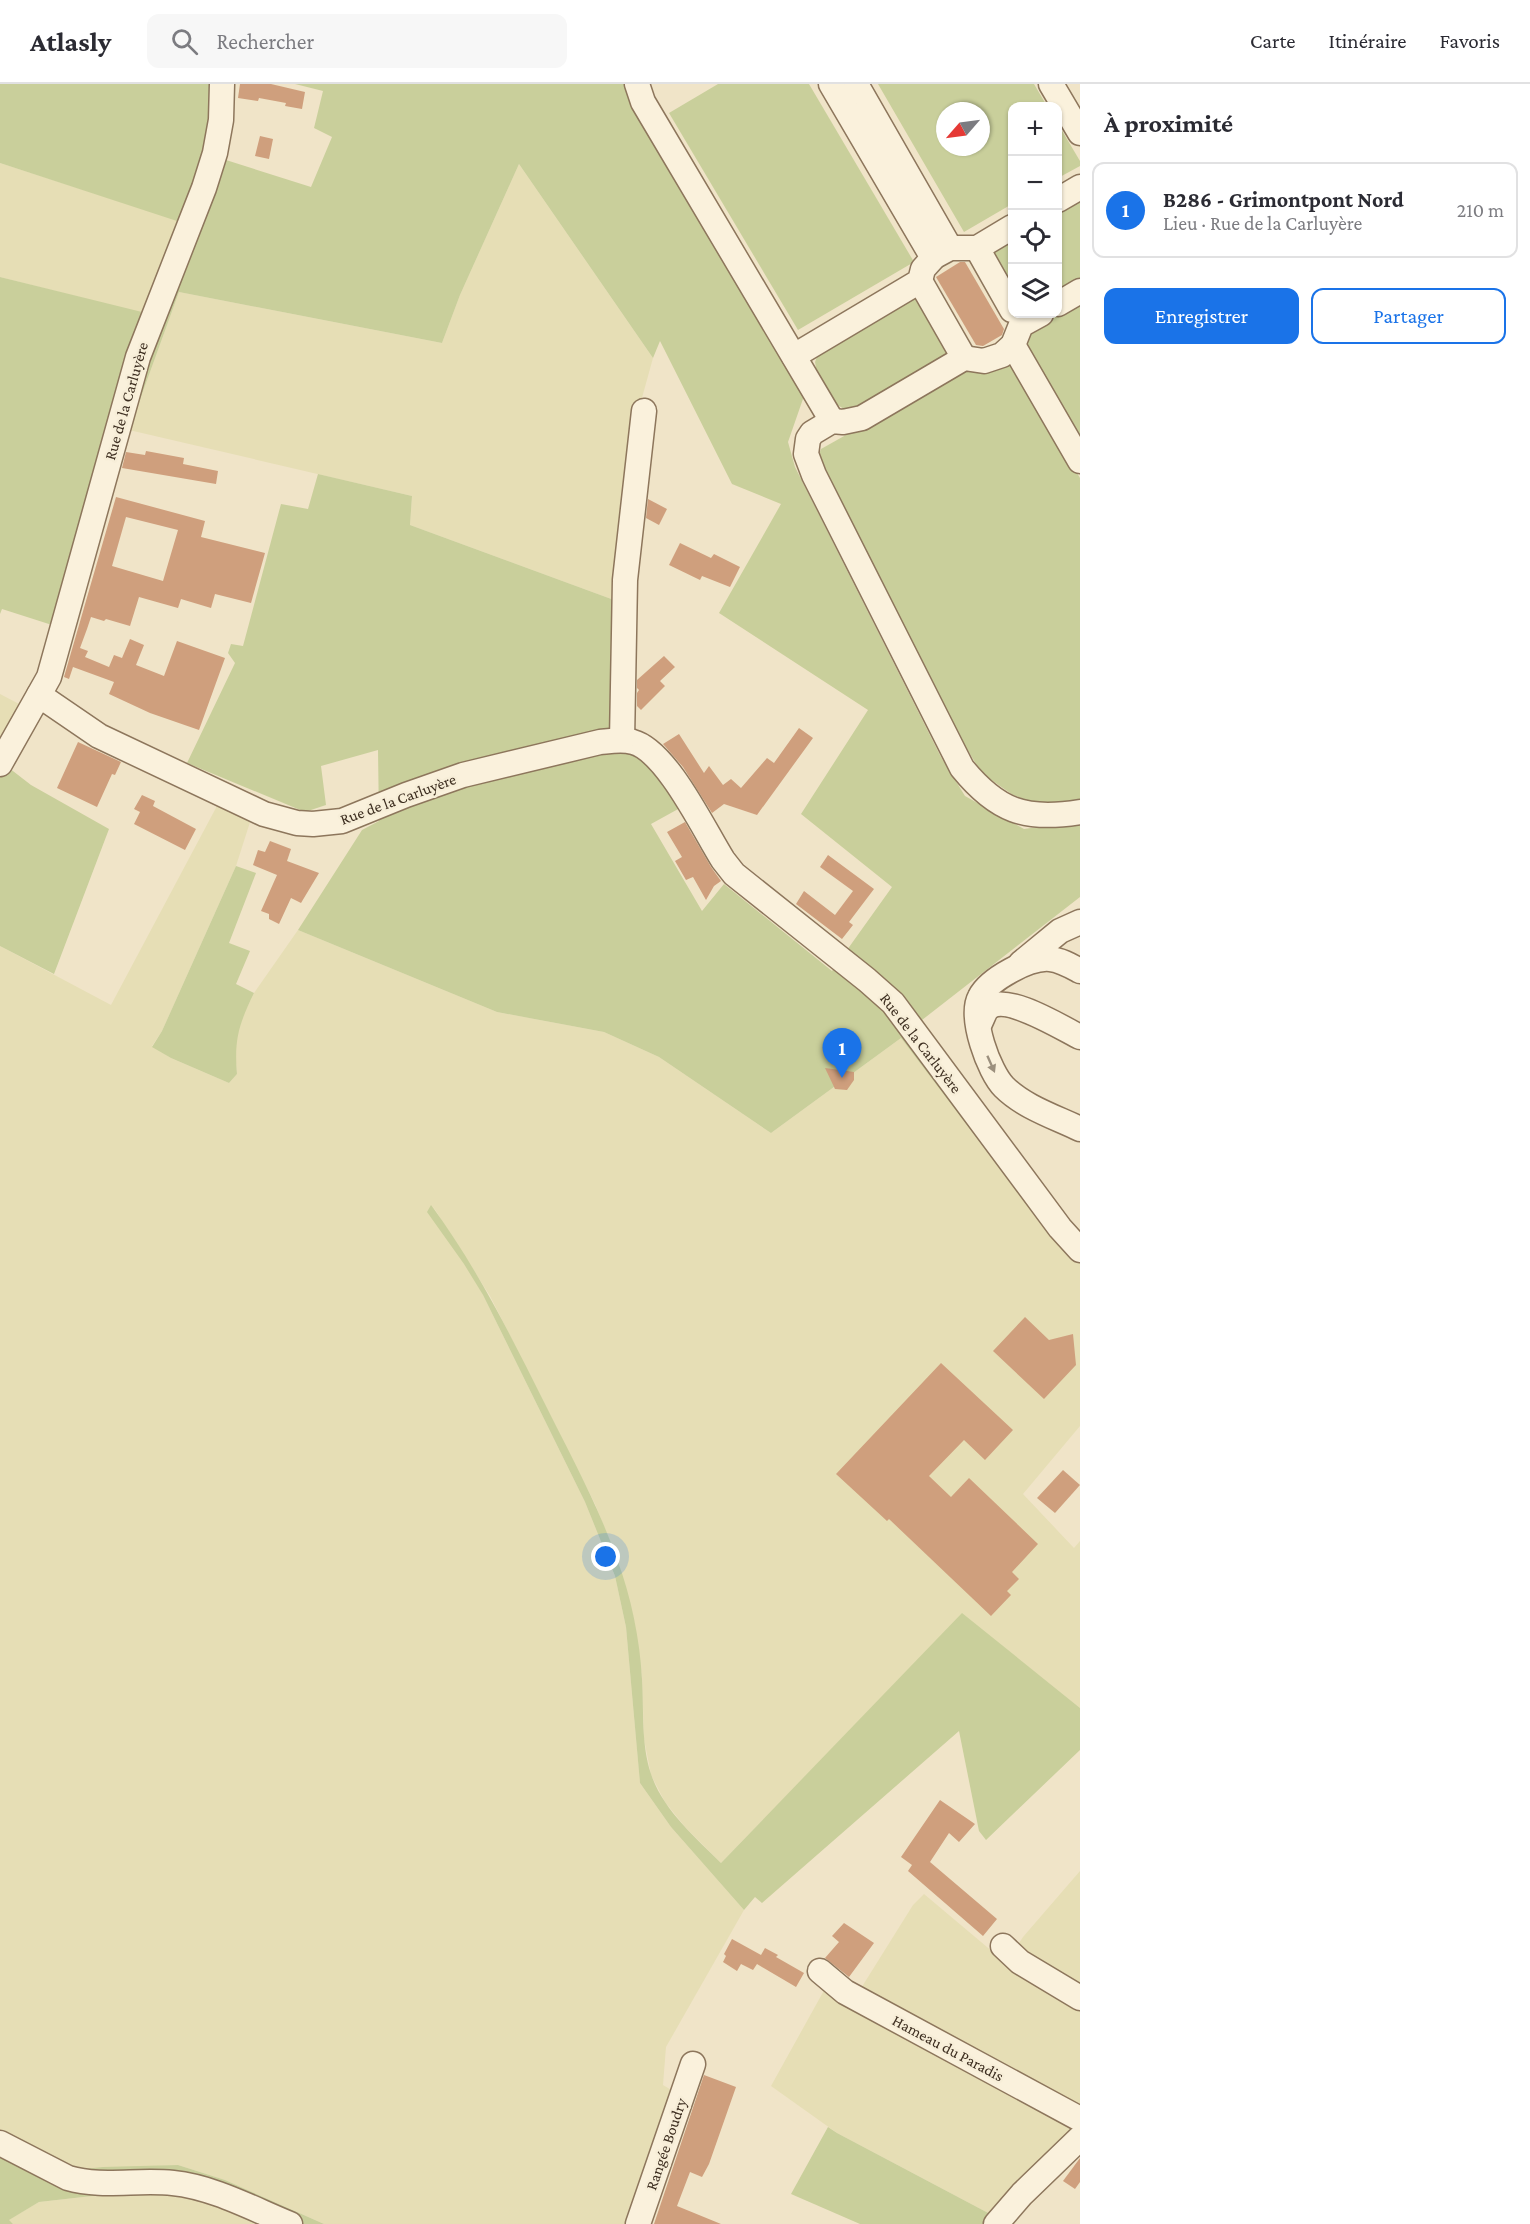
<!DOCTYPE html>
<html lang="fr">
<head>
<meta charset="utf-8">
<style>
	:root { --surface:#fff; --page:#f7f7f7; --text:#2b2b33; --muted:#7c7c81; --line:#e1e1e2; --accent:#1a73e8 }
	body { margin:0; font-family:"Crimson Pro",serif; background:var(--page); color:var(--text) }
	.controls { position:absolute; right:18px; top:18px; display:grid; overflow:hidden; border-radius:12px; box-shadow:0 2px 4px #0004 }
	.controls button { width:54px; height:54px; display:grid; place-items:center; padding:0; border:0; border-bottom:2px solid var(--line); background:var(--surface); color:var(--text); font:30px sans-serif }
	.compass { position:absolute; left:936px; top:18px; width:54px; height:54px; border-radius:50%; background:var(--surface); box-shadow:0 2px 4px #0004; rotate:242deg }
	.you { position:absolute; left:606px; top:1473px; width:21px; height:21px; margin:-15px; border:4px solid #fff; border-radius:50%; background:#1a73e8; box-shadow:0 0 0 9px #1a73e833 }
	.badge { display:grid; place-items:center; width:39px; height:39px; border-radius:50%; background:var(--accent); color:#fff; font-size:20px; font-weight:700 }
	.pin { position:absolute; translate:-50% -50px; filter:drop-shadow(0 2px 3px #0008) }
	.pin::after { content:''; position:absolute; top:32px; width:21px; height:18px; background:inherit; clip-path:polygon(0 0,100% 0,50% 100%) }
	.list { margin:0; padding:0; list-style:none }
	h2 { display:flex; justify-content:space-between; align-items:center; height:78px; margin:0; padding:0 24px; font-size:26px }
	h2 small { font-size:20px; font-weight:400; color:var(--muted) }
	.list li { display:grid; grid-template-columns:39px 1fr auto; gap:18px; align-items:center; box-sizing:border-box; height:96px; margin:0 12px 12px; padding:0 12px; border:2px solid var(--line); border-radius:12px }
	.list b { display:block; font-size:22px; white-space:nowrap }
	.list p { margin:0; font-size:20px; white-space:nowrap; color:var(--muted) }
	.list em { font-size:20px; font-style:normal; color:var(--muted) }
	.actions { display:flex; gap:12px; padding:18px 24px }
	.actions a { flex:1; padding:14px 0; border:2px solid var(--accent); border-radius:12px; text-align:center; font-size:21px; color:var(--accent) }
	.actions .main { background:var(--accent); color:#fff }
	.icon { flex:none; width:33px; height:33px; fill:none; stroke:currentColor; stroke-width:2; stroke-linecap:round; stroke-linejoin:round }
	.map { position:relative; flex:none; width:1080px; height:2140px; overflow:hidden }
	header { display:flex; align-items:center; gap:36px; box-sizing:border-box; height:84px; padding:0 30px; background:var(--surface); border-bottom:2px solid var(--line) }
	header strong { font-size:28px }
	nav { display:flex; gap:33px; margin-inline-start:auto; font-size:21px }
	.search { width:420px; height:54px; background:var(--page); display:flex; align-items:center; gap:15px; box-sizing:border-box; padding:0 21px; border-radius:12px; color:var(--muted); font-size:22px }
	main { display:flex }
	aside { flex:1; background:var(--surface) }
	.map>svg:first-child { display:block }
</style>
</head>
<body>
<header>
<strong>Atlasly</strong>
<div class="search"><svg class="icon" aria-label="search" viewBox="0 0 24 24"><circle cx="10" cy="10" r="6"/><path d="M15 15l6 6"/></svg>Rechercher</div>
<nav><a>Carte</a><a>Itinéraire</a><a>Favoris</a></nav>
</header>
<main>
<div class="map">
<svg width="1080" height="2140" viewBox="0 0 1080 2140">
	<rect width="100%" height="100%" fill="#f0e4c8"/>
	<!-- farmland -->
	<g fill="#e6deb5">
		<polygon points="0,79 180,137 142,229 0,193"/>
		<polygon points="519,80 653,274 635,339 614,516 410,441 412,412 129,346 179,208 442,259 460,211"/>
		<polygon points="0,610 21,621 0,666"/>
		<polygon points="218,720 251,735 236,782 162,947 152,962 171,974 229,999 237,990 235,965 240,937 254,909 298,846 497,928 604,948 659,973 771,1049 901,954 1054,1156 1072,1140 1080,1149 1080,1342 1023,1410 1074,1464 1080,1457 1080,1624 962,1530 721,1779 686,1744 665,1718 651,1691 644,1655 642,1592 634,1536 618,1477 595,1420 490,1212 432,1121 483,1211 585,1418 615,1492 626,1543 640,1699 671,1743 744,1826 666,1963 663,2001 673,2007 628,2140 324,2140 225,2096 178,2081 74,2086 0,2049 0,862 111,921"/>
		<polygon points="1080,1787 1080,2037 1009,2106 992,2131 837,2049 771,2002 827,1901 853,1917 913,1821 924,1810 1006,1879 1023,1853"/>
		<polygon points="154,2105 189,2112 262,2140 13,2140 8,2136 39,2118"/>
	</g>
	<!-- green -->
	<g fill="#c9cf9b" fill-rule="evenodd">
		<polygon points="0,0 212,0 207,70 311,103 332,53 314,44 323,7 295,0 625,0 804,312 788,358 795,383 941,673 965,712 1024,745 1080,737 1080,813 922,936 1057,1124 1072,1140 1054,1156 901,954 771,1049 659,973 604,948 497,928 298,846 362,746 379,737 378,666 321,682 326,721 305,728 187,679 235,579 228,569 231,560 243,562 281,420 308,425 318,390 412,412 410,441 614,516 630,665 654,686 680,724 651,740 702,827 724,800 832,887 892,803 801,730 868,626 719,529 781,420 732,400 660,257 653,274 519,80 460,211 442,259 179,208 129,346 52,541 2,525 0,530 0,193 142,228 180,138 0,79"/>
		<polygon points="718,0 809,0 914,178 798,246 669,29"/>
		<path d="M 878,0 L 1034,0 L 1047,22 L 1012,22 L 1012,120 L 964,148 ZM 945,27 L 981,27 L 981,63 L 945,63 Z"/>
		<polygon points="1058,40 1080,77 1080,82 1058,94"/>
		<polygon points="1080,110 1080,202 1058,215 1058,123"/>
		<polygon points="1012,150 1012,207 991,165"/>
		<polygon points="914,213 921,221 949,269 878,318 846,326 834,319 817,289 815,278 820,265"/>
		<polygon points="1080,215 1080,366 1021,266 1030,243"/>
		<polygon points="1010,277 1080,394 1080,715 1043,722 1013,711 987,693 976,680 959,652 818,373 821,365 965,284"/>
		<polygon points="0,677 31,701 109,745 54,890 0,862"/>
		<path d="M 236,782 L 256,789 L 229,859 L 250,867 L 236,900 L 254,909 C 239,940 234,955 237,990 L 229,999 L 171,974 L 152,963 L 162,947 Z"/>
		<path d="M 431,1121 C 476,1182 510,1250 544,1318 C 570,1370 598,1421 617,1475 C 631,1512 640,1556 642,1595 C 644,1627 641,1660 651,1690 C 663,1726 695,1753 721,1779 L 962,1529 L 1080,1624 L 1080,1666 L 986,1756 L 979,1747 L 959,1647 L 762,1819 L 755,1813 L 744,1826 L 671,1743 L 640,1699 L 626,1543 L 615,1492 L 585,1418 L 483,1211 L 464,1180 L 427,1128 Z"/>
		<polygon points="828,2043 837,2049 992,2131 986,2140 860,2140 791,2110"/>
		<polygon points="0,2049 74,2086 103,2083 178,2081 225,2096 324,2140 262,2140 189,2112 154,2105 39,2118 9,2136 13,2140 0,2140"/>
	</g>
	<!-- building -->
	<g fill="#cf9f7d" fill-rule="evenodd">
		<polygon points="240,0 271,0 305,8 302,25 285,22 286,19 259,14 258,17 238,14"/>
		<polygon points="260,52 273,55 269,75 255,72"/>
		<polygon points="960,178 965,178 1004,245 1002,251 983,262 976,261 936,193"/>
		<polygon points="146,367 184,374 183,380 218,387 216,400 122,384 126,368 145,371"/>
		<path d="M 116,413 L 205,437 L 201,453 L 265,469 L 251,519 L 215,510 L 211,524 L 181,515 L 178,524 L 139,513 L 130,542 L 106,535 L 104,537 L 91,533 L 87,545 L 80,564 L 88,567 L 85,573 L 109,583 L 114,571 L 122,574 L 130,555 L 144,561 L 136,581 L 164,592 L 177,557 L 225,574 L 199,646 L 150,629 L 109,610 L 114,598 L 73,583 L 69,595 L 64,593 ZM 126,433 L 178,446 L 163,497 L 112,482 Z"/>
		<polygon points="648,415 667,425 659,441 646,434"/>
		<polygon points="680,459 711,474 714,470 740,483 730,503 702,492 700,496 669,481"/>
		<polygon points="664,572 675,583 660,597 665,602 641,626 637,622 637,609 639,606 637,604 637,596"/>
		<polygon points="799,644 813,654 757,731 724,720 712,729 683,683 663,660 679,650 704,689 709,682 723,701 731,695 741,704 767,674 774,679"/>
		<polygon points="78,658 121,678 115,691 112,690 97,723 57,704"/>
		<polygon points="142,711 155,717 153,722 196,745 185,766 134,740 140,728 134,725"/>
		<polygon points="685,738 711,783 721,797 714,802 706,816 693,793 686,796 675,777 682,773 667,748"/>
		<polygon points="270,757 291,765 287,777 319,789 301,819 291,814 279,840 269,835 269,830 261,827 277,791 253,781 258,766 265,768"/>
		<polygon points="828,771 874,805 849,838 853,841 842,855 796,820 804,807 835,831 853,807 820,783"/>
		<polygon points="825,984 854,988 854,996 847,1006 835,1005"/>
		<polygon points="1025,1233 1049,1256 1073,1250 1076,1281 1044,1315 993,1267"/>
		<polygon points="941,1279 1013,1346 985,1376 964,1356 929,1392 951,1413 969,1394 1038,1460 1012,1488 1019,1495 1007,1507 1011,1511 991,1532 889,1435 887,1437 836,1390"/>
		<polygon points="1063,1386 1080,1401 1055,1429 1037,1414"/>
		<polygon points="940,1716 975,1740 959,1758 949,1749 930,1778 997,1835 983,1852 908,1787 912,1781 901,1773"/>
		<polygon points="844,1839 874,1859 849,1893 825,1874 839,1858 832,1852"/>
		<polygon points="732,1855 761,1871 765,1864 778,1871 776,1873 804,1889 796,1903 757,1880 753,1886 741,1880 737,1887 723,1878 726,1872 724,1870"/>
		<polygon points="704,1991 736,2003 709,2080 702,2093 690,2088 677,2122 721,2140 654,2140"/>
		<polygon points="1080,2074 1080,2098 1075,2105 1063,2097"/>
	</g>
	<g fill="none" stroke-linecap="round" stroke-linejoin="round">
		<defs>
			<g id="minor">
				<polyline points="637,0 643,18 832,337"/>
				<polyline points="856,0 950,164"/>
				<polyline points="1051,0 1080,49"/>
				<polyline points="1058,116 1080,103"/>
				<polyline points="977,164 1012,226"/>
				<polyline points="937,171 950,164 977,164 1012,143"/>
				<polyline points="920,197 964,274"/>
				<polyline points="1058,220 1080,207"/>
				<path d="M 1041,230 L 1021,241 L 1013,261 L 1002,271 L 984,277 L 964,274 L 862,334 L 843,338 L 832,337 L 812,349 L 808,355 L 806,370 L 814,391 L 962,684 C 997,727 1025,737 1080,728"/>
				<polyline points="1013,261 1080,377"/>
				<polyline points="794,272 920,197 923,185 933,174 831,0"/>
				<path d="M 39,611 L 99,652 L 264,730 L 297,739 L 313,740 L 342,737 L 406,711 L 463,691 L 600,658 C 611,657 623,655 633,658 C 667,667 704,746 723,776 L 734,790 L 867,896 L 893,919 L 1060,1144 L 1080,1166"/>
				<polyline points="622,656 625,496 644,327"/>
				<polyline points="0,680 49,593 138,273 204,104 215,69 221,36 222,0"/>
				<polyline points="1021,879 1060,847 1080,838"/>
				<path d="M 1080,887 C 1071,882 1061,876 1050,875 C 1030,873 989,895 980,913 C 969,933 989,988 1004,1003 C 1024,1023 1055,1033 1080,1045"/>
				<path d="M 979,941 C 982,936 984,928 988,924 C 1006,909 1062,944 1080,953"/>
				<polyline points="1003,1862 1020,1878 1080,1914"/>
				<polyline points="820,1887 845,1908 1080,2035"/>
				<path d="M 0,2059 L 68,2094 C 102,2104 138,2095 173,2099 C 213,2103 253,2125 290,2140"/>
				<polyline points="638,2140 693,1980"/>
				<polyline points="996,2140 1022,2110 1080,2054"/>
			</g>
		</defs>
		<!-- minor casing -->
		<use href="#minor" stroke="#8d765c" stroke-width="27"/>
		<!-- minor -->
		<use href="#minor" stroke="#faf1dc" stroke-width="24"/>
	</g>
	<!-- one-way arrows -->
	<defs><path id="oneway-solid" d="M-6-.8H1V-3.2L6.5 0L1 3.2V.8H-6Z" transform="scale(1.5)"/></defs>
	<use fill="#9c907e" href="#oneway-solid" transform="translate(991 980) rotate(66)"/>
	<g text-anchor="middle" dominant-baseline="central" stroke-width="5" stroke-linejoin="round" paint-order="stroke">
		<!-- street labels -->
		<g font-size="16" fill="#3d2e20" stroke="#f7eed8">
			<text transform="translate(126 317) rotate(-74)">Rue de la Carluyère</text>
			<text transform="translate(398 715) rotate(-20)">Rue de la Carluyère</text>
			<text transform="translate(921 959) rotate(52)">Rue de la Carluyère</text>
			<text transform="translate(948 1964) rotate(28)">Hameau du Paradis</text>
			<text transform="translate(666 2060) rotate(-71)">Rangée Boudry</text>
		</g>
	</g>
</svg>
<div class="controls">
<button>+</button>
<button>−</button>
<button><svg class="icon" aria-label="locate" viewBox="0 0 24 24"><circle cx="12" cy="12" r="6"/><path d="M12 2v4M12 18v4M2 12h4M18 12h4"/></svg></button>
<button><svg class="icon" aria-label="layers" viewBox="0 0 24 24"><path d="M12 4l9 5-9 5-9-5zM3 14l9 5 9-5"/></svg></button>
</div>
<svg class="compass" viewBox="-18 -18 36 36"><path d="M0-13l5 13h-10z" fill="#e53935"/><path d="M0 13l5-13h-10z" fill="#7c7c81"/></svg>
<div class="you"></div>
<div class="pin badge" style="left:842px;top:994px">1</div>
</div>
<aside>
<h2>À proximité<small></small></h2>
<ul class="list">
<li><span class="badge">1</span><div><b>B286 - Grimontpont Nord</b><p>Lieu · Rue de la Carluyère</p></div><em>210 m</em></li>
</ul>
<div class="actions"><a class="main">Enregistrer</a><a>Partager</a></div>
</aside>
</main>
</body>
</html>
